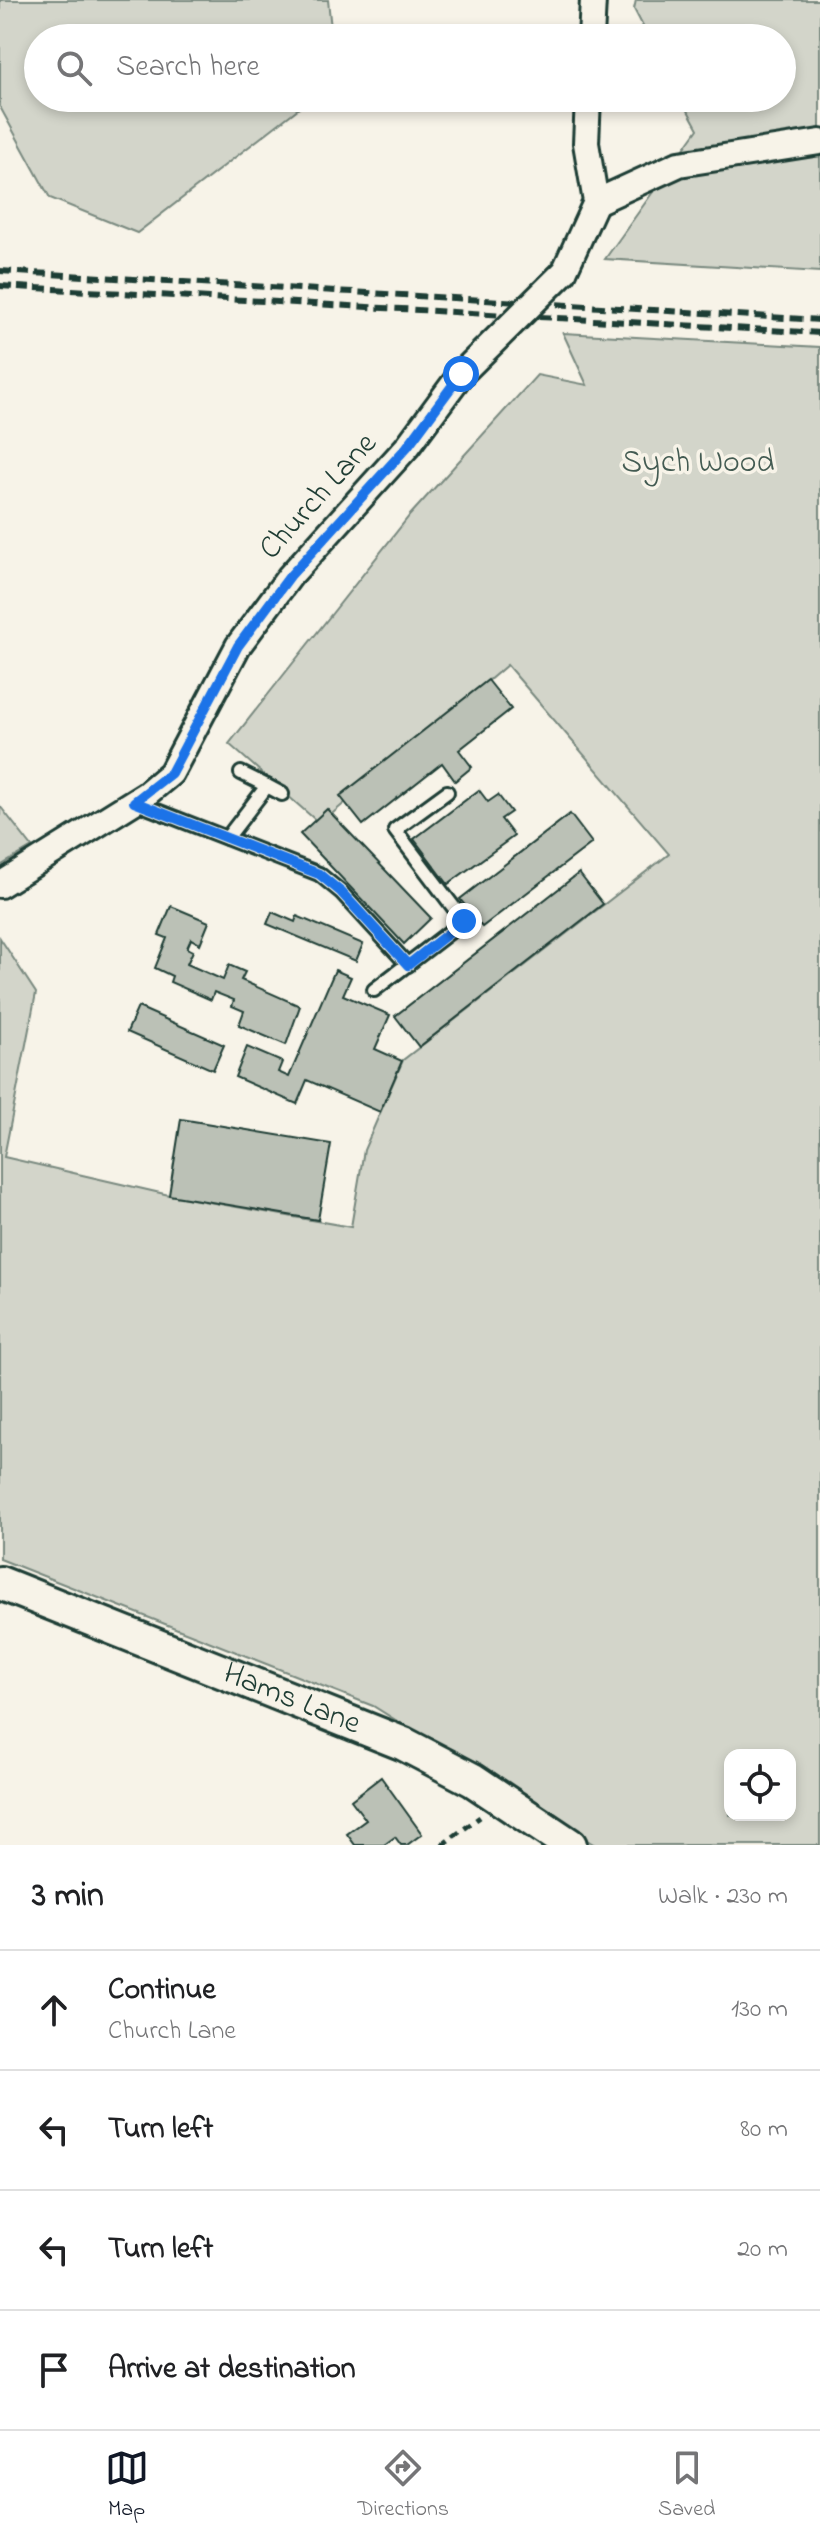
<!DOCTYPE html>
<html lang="en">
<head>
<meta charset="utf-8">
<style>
	:root { --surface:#fff; --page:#f2f2f2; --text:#202124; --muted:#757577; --line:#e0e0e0; --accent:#111827 }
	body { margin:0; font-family:"Indie Flower",sans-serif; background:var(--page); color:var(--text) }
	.controls { position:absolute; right:24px; bottom:24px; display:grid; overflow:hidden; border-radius:16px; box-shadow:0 4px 12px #0003 }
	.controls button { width:72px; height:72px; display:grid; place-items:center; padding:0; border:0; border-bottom:2px solid var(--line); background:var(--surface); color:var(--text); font:40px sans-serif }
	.stop { position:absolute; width:24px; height:24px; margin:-18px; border:6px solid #1a73e8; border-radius:50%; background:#fff }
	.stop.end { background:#1a73e8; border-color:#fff; box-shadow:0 2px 8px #0008 }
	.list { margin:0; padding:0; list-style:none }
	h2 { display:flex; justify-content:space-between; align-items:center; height:104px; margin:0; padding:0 32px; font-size:34px }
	h2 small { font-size:26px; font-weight:400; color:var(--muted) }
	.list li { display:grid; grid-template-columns:52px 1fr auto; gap:24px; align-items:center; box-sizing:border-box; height:120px; padding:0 32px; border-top:2px solid var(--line) }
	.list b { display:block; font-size:30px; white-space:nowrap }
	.list p { margin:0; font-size:26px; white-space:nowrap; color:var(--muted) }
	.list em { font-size:26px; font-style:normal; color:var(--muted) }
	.icon { flex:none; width:44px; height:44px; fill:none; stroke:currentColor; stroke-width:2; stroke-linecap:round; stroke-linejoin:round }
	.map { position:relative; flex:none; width:820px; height:1845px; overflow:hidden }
	.search { position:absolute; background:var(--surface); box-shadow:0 4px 12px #0003; left:24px; right:24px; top:24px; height:88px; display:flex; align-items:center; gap:20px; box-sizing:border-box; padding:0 28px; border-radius:44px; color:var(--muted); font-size:30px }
	.sheet { height:584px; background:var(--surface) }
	nav { display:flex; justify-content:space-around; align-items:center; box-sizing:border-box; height:112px; border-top:2px solid var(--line); background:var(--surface); font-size:22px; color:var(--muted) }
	nav a { display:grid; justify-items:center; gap:4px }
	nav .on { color:var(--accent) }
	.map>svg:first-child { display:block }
</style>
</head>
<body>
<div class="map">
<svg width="820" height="1845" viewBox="0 0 820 1845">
	<rect width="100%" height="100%" fill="#f7f3e8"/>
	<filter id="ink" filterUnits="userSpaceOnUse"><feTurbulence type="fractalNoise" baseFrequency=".0125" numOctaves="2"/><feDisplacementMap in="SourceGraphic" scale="16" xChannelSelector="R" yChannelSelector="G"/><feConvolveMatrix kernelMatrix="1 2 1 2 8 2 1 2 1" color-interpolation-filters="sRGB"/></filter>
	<g filter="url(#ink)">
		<!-- green -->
		<g fill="#d3d5ca" stroke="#79897f" stroke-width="2" fill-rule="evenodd">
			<polygon points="0,0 328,0 332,38 38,38 38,98 312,98 137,233 50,198 0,107"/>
			<polygon points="636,0 820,0 820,272 605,259 698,129 681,98 782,98 782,38 649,38 634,9"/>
			<path d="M 563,333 L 820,347 L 820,1845 L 595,1845 L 373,1706 L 0,1559 L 0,938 L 36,993 L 4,1157 L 169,1195 L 351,1227 L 364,1150 L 403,1060 L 669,854 L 507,665 L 320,824 L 229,744 L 410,515 L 537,375 L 587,385 ZM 730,1755 L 790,1755 L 790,1815 L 730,1815 Z"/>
			<polygon points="0,806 32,847 0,866"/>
		</g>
		<!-- building -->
		<g fill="#bbc1b6" stroke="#1f3d34" stroke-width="2">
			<polygon points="488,680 511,709 459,750 472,767 455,781 442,763 363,825 340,796"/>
			<polygon points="479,790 488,802 498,795 511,812 501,819 514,836 448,884 414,839"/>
			<polygon points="327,809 431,918 404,944 300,834"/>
			<polygon points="570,814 592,843 482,927 460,899"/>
			<polygon points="579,873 603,904 419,1047 395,1016"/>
			<polygon points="171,906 209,922 200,944 191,939 187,948 193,951 187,964 223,980 229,965 245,972 241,980 300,1006 286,1045 239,1025 244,1011 232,1006 234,1000 214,992 211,1000 170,982 172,976 155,968 167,938 159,935"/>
			<polygon points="272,912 295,922 297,916 363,944 356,961 267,924"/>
			<polygon points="335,970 351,977 343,995 390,1015 375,1049 402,1061 380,1112 307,1080 297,1104 235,1077 247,1047 282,1062 278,1072 289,1077"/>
			<polygon points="138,1007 224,1045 213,1070 127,1032"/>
			<polygon points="181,1119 331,1144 318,1220 169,1195"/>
			<polygon points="381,1777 422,1834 407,1845 401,1845 395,1837 384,1845 355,1845 347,1834 366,1820 351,1800"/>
		</g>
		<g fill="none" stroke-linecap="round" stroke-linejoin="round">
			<defs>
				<g id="lane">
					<polyline points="241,773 267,786"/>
					<polyline points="134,802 319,874 341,892 408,965"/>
					<polyline points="227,838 267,786 282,794"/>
					<polyline points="374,990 464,921 395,830 447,792"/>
				</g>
				<g id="street">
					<polyline points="591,38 593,0"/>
					<polyline points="596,202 679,164 820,142"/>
					<polyline points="564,272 596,202 586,143 588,98"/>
					<polyline points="0,885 146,794 171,773 238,646 290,576 407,447 461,374"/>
				</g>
				<g id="secondary">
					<path id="s1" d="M 0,1583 L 404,1744 L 473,1780 L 570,1845"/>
				</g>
			</defs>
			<!-- lane casing -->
			<use href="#lane" stroke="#1f3d34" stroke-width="18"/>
			<!-- street casing -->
			<use href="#street" stroke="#1f3d34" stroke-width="30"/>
			<!-- secondary casing -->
			<use href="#secondary" stroke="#1f3d34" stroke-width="38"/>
			<!-- path -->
			<polyline stroke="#1f3d34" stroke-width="5" stroke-dasharray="8 6" stroke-linecap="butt" points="442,1845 480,1817"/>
			<!-- lane -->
			<use href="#lane" stroke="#f7f3e8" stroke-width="12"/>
			<!-- street -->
			<use href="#street" stroke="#f7f3e8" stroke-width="24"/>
			<!-- secondary -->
			<use href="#secondary" stroke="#f7f3e8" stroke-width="32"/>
			<!-- rail -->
			<g stroke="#1f3d34" stroke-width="6" stroke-dasharray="12 6" stroke-linecap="butt">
				<polyline points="0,271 820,320"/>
				<polyline points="0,286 820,333"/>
			</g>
			<defs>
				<polyline id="street-bridge" points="461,374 564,272"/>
			</defs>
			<!-- street-bridge casing -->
			<use href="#street-bridge" stroke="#1f3d34" stroke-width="30" stroke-linecap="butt"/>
			<!-- street-bridge -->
			<use href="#street-bridge" stroke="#f7f3e8" stroke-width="24"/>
		</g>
	</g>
	<g fill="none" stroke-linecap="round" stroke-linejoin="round" filter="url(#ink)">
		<!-- route -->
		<polyline stroke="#1a73e8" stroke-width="10" points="461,374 407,447 290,576 238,646 171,773 134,802 319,874 341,892 408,965 464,921"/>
	</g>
	<g text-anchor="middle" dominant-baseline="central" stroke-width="7" stroke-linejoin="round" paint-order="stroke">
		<!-- park labels -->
		<g font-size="32" fill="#435b52" stroke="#f7f3e8">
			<text x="698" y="463">Sych Wood</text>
		</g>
		<!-- street labels -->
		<g font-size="32" fill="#1f3d34" stroke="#f7f3e8">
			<text transform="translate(319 497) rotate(-48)">Church Lane</text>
			<text stroke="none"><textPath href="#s1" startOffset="314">Hams Lane</textPath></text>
		</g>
	</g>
</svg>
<div class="controls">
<button><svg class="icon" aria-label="locate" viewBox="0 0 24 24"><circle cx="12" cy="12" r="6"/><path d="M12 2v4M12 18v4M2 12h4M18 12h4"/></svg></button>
</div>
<div class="stop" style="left:461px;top:374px"></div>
<div class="stop end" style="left:464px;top:921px"></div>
<div class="search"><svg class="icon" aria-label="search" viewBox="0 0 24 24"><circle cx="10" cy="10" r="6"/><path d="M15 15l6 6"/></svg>Search here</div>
</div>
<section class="sheet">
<h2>3 min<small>Walk · 230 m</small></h2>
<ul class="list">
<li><svg class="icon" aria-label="ahead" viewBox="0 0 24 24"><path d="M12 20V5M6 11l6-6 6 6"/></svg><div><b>Continue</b><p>Church Lane</p></div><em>130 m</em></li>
<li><svg class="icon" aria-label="left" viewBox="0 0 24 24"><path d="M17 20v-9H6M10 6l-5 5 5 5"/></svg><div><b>Turn left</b></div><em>80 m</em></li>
<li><svg class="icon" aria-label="left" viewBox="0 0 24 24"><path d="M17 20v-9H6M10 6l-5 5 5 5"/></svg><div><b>Turn left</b></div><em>20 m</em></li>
<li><svg class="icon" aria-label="arrive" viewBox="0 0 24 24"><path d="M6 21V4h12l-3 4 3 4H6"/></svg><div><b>Arrive at destination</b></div></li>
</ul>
</section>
<nav>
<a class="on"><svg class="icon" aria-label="map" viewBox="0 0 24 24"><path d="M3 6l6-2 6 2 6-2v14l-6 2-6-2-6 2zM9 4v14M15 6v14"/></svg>Map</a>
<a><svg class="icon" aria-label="directions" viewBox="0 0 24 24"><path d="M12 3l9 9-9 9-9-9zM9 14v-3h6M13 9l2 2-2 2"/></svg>Directions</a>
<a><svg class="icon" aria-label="saved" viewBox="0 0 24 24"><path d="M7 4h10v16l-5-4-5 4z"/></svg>Saved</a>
</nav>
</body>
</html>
